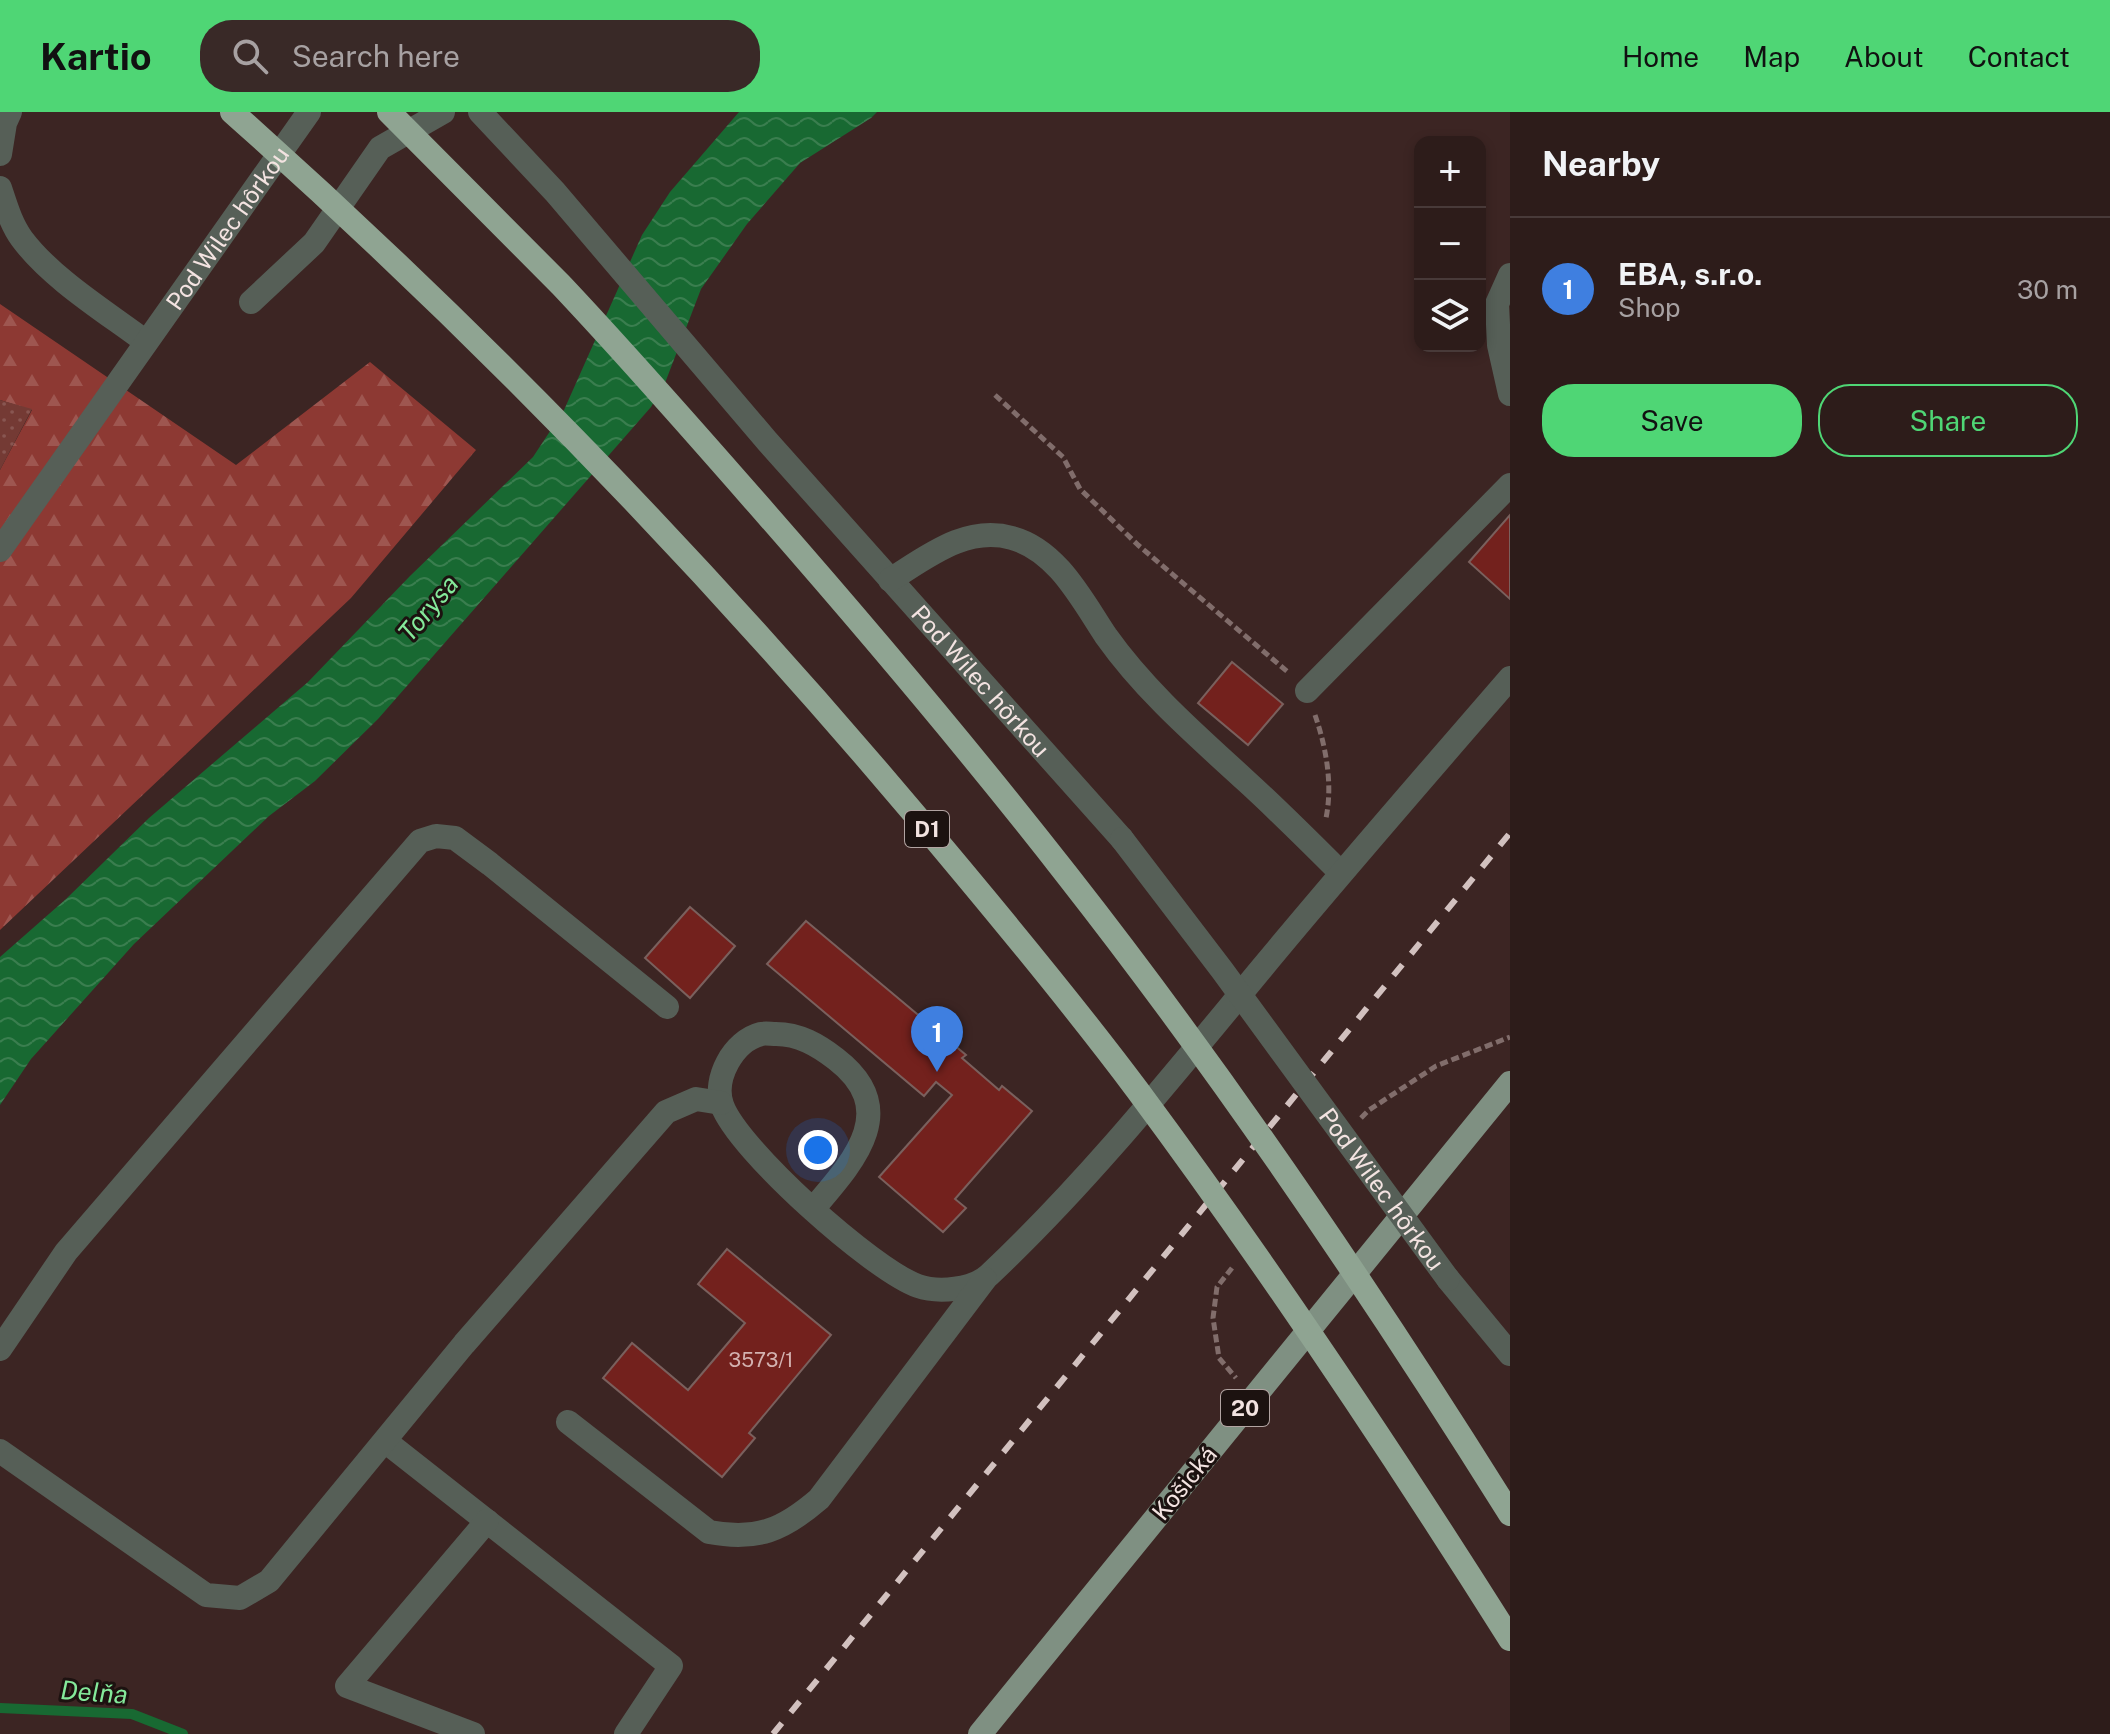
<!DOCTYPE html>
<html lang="en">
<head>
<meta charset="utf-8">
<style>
	:root { --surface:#2d1c1a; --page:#392927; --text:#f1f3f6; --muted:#a7a1a2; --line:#483a39; --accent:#4fd675 }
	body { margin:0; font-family:"Public Sans",sans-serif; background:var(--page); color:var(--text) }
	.controls { position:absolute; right:24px; top:24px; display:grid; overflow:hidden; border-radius:16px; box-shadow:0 4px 12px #0003 }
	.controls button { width:72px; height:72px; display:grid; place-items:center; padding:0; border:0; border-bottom:2px solid var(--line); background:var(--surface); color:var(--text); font:40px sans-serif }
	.you { position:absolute; left:818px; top:1038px; width:28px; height:28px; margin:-20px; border:6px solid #fff; border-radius:50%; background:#1a73e8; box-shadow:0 0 0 12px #1a73e833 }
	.badge { display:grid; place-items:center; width:52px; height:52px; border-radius:50%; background:var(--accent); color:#fff; font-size:26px; font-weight:700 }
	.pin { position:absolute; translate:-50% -66px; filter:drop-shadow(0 2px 4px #0008) }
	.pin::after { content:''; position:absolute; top:42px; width:28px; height:24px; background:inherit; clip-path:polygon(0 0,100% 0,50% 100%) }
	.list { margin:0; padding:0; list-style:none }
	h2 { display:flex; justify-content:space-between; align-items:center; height:104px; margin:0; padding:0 32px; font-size:34px }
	h2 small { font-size:26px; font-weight:400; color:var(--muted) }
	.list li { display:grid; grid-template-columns:52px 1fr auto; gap:24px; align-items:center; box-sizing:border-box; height:144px; padding:0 32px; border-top:2px solid var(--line) }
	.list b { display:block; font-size:30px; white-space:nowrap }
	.list p { margin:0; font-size:26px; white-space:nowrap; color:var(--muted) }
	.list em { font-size:26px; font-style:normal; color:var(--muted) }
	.actions { display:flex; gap:16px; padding:24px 32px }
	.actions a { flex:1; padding:18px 0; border:2px solid var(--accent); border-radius:32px; text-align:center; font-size:28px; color:var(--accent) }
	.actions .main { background:var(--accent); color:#111 }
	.icon { flex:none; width:44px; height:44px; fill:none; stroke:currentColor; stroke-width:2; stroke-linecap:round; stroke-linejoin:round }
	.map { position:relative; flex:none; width:1510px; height:1622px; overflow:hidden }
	header { display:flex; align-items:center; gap:48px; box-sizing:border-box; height:112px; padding:0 40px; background:var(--accent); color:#111 }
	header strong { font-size:38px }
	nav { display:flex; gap:44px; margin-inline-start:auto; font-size:28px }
	.search { width:560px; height:72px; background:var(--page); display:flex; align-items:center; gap:20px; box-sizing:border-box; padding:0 28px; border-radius:32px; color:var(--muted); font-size:30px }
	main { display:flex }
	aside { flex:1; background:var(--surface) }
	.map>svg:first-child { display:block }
</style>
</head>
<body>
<header>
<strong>Kartio</strong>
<div class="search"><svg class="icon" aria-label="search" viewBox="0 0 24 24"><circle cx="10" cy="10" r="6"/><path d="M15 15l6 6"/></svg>Search here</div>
<nav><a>Home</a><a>Map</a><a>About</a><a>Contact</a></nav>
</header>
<main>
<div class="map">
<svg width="1510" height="1622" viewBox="0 0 1510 1622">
	<defs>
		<pattern id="forest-firs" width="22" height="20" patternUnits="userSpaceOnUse" patternTransform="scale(2)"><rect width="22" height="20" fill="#8d3933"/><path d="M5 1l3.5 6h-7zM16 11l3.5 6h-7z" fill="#9e5650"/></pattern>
		<pattern id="garden-dots" width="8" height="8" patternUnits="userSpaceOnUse" patternTransform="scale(2)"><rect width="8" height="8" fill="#743a34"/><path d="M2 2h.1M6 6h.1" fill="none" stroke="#885651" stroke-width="1.8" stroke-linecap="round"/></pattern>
		<pattern id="water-waves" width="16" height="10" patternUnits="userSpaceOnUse" patternTransform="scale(2)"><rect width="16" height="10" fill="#186932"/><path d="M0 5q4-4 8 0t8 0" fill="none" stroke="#3a7e4f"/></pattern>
	</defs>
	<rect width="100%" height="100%" fill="#3c2523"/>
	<!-- forest -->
	<polygon fill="url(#forest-firs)" points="0,192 236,353 370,250 476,338 351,486 0,818 0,358 32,298 0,288"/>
	<!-- garden -->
	<polygon fill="url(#garden-dots)" points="0,288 32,297 0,358"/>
	<!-- water -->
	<polygon fill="url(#water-waves)" points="739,0 877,0 871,6 800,51 747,112 701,177 665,271 651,295 378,607 315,669 269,704 134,832 31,947 0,993 0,845 66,787 149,706 308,570 410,464 533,345 564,298 642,123 670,80"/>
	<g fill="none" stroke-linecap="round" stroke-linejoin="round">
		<!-- stream -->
		<polyline stroke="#186932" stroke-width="10" points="0,1596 132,1602 183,1622"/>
	</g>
	<!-- building -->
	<g fill="#73211d" stroke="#7a605d" stroke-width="2">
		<polygon points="1510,403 1510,487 1469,450"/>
		<polygon points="1232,550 1283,592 1248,633 1198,591"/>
		<polygon points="690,795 735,834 690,886 645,846"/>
		<polygon points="806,809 966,943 962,946 999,978 1002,974 1032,999 955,1087 966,1096 943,1120 879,1065 952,983 936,970 924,984 767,852"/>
		<polygon points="727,1137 831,1223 749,1321 755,1326 722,1365 603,1266 632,1231 688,1278 745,1211 698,1172"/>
	</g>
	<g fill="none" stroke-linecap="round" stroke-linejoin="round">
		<!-- path -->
		<g stroke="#816d6b" stroke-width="5" stroke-dasharray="8 4" stroke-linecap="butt">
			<polyline points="995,283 1063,345 1080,377 1138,433 1289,561"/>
			<path d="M 1315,603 C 1326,635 1333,672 1326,706"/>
			<polyline points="1361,1006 1369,998 1436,954 1510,925"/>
			<polyline points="1232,1156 1217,1175 1213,1206 1219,1246 1236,1266"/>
		</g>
		<!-- minor -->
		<g stroke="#565f57" stroke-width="24">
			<path id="s1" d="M 480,0 L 555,80 L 767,329 L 1122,727"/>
			<polyline points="0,42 5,11 10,0"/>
			<path d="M 0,76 C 6,94 11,112 22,127 C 52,167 106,200 146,230"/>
			<polyline points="1510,163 1497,192 1499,233 1510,282"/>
			<polyline points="251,190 314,131 380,36 443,0"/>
			<path id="s2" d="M 0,438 L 309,0"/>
			<path d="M 890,468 C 927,445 966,413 1012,426 C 1057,438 1082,488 1106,524 C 1145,579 1196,623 1245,668 C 1278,698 1309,729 1341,761"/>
			<polyline points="1307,579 1510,373"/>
			<path d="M 813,1097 C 853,1050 902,998 836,947 C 818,933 799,922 776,922 C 771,922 765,921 761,922 C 733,929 713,967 722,993 C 738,1038 873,1158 918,1174 C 938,1181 973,1178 989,1163 C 1089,1069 1175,961 1262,856 C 1343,758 1427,662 1510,566"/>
			<polyline points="1448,1167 1510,1242"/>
			<polyline points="0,1237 66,1140 420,729 436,724 455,726 490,752 667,895"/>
			<path d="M 568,1310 L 709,1420 C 757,1429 783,1418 819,1387 L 985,1167"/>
			<polyline points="385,1329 671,1554 626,1622"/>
			<polyline points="0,1339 206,1483 240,1486 269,1469 464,1232 666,1000 696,987 721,991"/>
			<polyline points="473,1622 347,1574 487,1409"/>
		</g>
		<!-- major -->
		<polyline stroke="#7f9082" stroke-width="24" points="980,1622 1510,971"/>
		<!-- rail -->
		<polyline stroke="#d2c1bf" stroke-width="6" stroke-dasharray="14 14" stroke-linecap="butt" points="773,1622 1510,721"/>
		<!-- minor-bridge -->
		<path stroke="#565f57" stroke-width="24" id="s3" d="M 1122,727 L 1222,858 L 1448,1167"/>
		<!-- highway-bridge -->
		<g stroke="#8fa492" stroke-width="24">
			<path d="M 232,0 C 495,234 738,488 962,759 C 1022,831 1082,904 1138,979 C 1270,1157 1392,1340 1510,1527"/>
			<path d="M 389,0 C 446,58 504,115 561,173 C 627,243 691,316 754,388 C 862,511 967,635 1067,763 C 1227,967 1373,1183 1510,1402"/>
		</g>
	</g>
	<g text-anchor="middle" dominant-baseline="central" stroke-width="6" stroke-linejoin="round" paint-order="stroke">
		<!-- number labels -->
		<g font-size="20" fill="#d3b2b0">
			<text x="761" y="1248">3573/1</text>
		</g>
		<!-- shield labels -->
		<g fill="#1c1210" stroke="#b2a4a2" stroke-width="2">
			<rect x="905" y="699" width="44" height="36" rx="6"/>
			<rect x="1221" y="1278" width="48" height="36" rx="6"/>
		</g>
		<g font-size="22" font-weight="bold" fill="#f3e3e1">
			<text x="927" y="717">D1</text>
			<text x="1245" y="1296">20</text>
		</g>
		<!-- street labels -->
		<g font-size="24" fill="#f3e3e1" stroke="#1c1210">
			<text stroke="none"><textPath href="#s2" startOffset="394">Pod Wilec hôrkou</textPath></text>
			<text stroke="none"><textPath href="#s1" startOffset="758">Pod Wilec hôrkou</textPath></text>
			<text stroke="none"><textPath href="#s3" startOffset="436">Pod Wilec hôrkou</textPath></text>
			<text transform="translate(1184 1371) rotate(-51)">Košická</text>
		</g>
		<!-- water labels -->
		<g font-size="26" font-style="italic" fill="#84e99a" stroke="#1c1210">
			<text transform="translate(428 496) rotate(-50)">Torysa</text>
			<text transform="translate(94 1580) rotate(4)">Delňa</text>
		</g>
	</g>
</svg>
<div class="controls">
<button>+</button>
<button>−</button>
<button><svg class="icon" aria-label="layers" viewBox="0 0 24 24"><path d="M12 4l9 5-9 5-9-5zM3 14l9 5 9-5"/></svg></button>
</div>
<div class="you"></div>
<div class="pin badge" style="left:937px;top:960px;background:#3f7fe0">1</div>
</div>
<aside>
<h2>Nearby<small></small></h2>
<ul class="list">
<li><span class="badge" style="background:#3f7fe0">1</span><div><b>EBA, s.r.o.</b><p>Shop</p></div><em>30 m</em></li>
</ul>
<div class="actions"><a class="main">Save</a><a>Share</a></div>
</aside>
</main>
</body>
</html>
